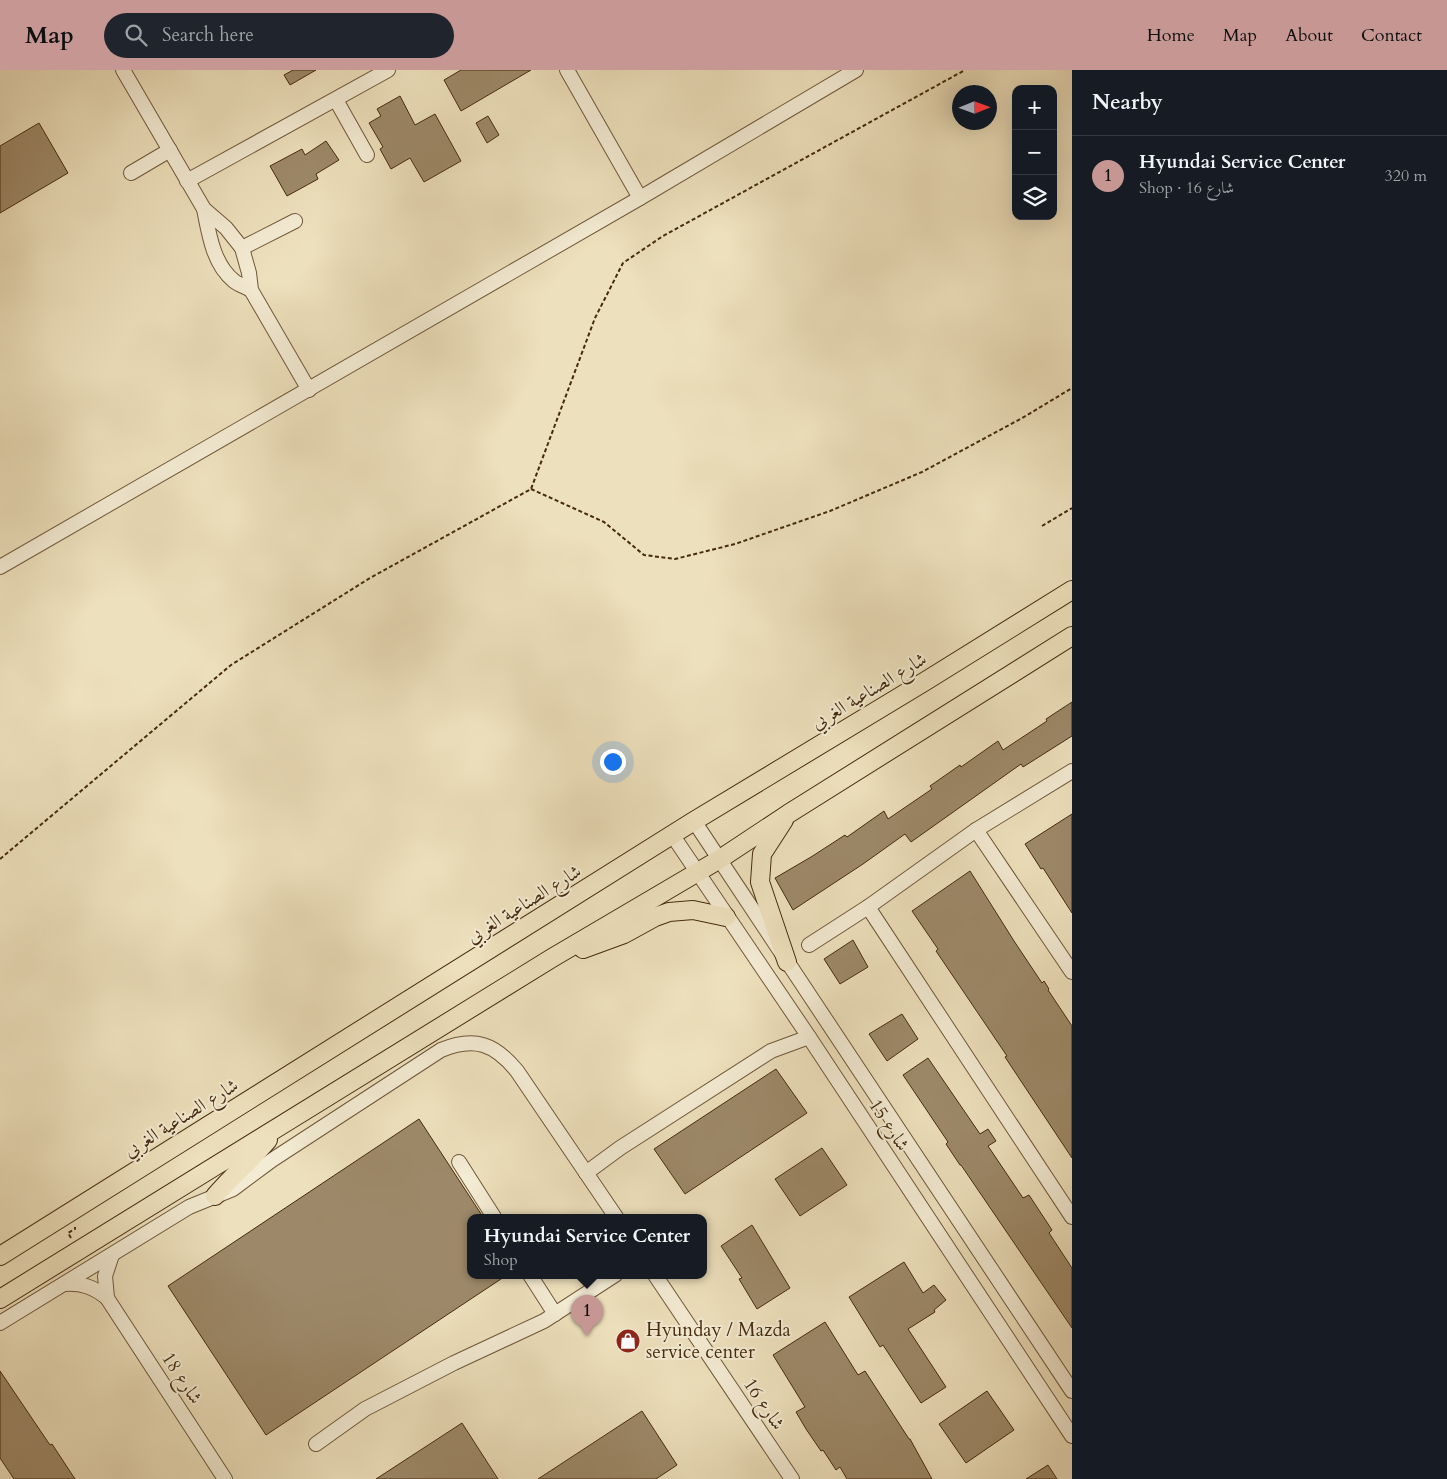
<!DOCTYPE html>
<html lang="en">
<head>
<meta charset="utf-8">
<style>
	:root { --surface:#171b24; --page:#20242c; --text:#f1f3f6; --muted:#9ea1a6; --line:#363941; --accent:#c59692 }
	body { margin:0; font-family:Cardo,Amiri,serif; background:var(--page); color:var(--text) }
	.controls { position:absolute; right:15px; top:15px; display:grid; overflow:hidden; border-radius:10px; box-shadow:0 5px 20px #0002 }
	.controls button { width:45px; height:45px; display:grid; place-items:center; padding:0; border:0; border-bottom:1px solid var(--line); background:var(--surface); color:var(--text); font:25px sans-serif }
	.compass { position:absolute; left:952px; top:15px; width:45px; height:45px; border-radius:50%; background:var(--surface); box-shadow:0 5px 20px #0002; rotate:89deg }
	.you { position:absolute; left:612px; top:691px; width:18px; height:18px; margin:-12px; border:4px solid #fff; border-radius:50%; background:#1a73e8; box-shadow:0 0 0 8px #1a73e833 }
	.badge { display:grid; place-items:center; width:32px; height:32px; border-radius:50%; background:var(--accent); color:#111; font-size:16px; font-weight:700 }
	.pin { position:absolute; translate:-50% -41px; filter:drop-shadow(0 1px 2px #0008) }
	.pin::after { content:''; position:absolute; top:26px; width:18px; height:15px; background:inherit; clip-path:polygon(0 0,100% 0,50% 100%) }
	.popup { position:absolute; left:467px; top:1144px; width:240px; height:65px; box-sizing:border-box; display:grid; place-content:center; border-radius:10px; background:var(--surface); filter:drop-shadow(0 1px 4px #0005); font-size:16px; white-space:nowrap; color:var(--muted) }
	.popup b { font-size:19px; color:var(--text) }
	.popup::after { content:''; position:absolute; left:50%; top:100%; margin-left:-10px; border:10px solid transparent; border-top-color:var(--surface) }
	.list { margin:0; padding:0; list-style:none }
	h2 { display:flex; justify-content:space-between; align-items:center; height:65px; margin:0; padding:0 20px; font-size:21px }
	h2 small { font-size:16px; font-weight:400; color:var(--muted) }
	.list li { display:grid; grid-template-columns:32px 1fr auto; gap:15px; align-items:center; box-sizing:border-box; height:80px; padding:0 20px; border-top:1px solid var(--line) }
	.list b { display:block; font-size:19px; white-space:nowrap }
	.list p { margin:0; font-size:16px; white-space:nowrap; color:var(--muted) }
	.list em { font-size:16px; font-style:normal; color:var(--muted) }
	.icon { flex:none; width:28px; height:28px; fill:none; stroke:currentColor; stroke-width:2; stroke-linecap:round; stroke-linejoin:round }
	.map { position:relative; flex:none; width:1072px; height:1409px; overflow:hidden }
	header { display:flex; align-items:center; gap:30px; box-sizing:border-box; height:70px; padding:0 25px; background:var(--accent); color:#111 }
	header strong { font-size:24px }
	nav { display:flex; gap:28px; margin-inline-start:auto; font-size:18px }
	.search { width:350px; height:45px; background:var(--page); display:flex; align-items:center; gap:12px; box-sizing:border-box; padding:0 18px; border-radius:28px; color:var(--muted); font-size:19px }
	main { display:flex }
	aside { flex:1; background:var(--surface) }
	.map>svg:first-child { display:block }
</style>
</head>
<body>
<header>
<strong>Map</strong>
<div class="search"><svg class="icon" aria-label="search" viewBox="0 0 24 24"><circle cx="10" cy="10" r="6"/><path d="M15 15l6 6"/></svg>Search here</div>
<nav><a>Home</a><a>Map</a><a>About</a><a>Contact</a></nav>
</header>
<main>
<div class="map">
<svg width="1072" height="1409" viewBox="0 0 1072 1409">
	<rect width="100%" height="100%" fill="#ede0bc"/>
	<filter id="stains"><feTurbulence type="fractalNoise" baseFrequency=".004" numOctaves="4"/><feColorMatrix values="0 0 0 0 .2 0 0 0 0 .09 0 0 0 0 .02 0 0 0 .5 -.17"/></filter>
	<radialGradient id="worn" r=".72"><stop offset=".6" stop-color="#630" stop-opacity="0"/><stop offset="1" stop-color="#630" stop-opacity=".3"/></radialGradient>
	<!-- building -->
	<g fill="#9d8969" stroke="#462b0f">
		<polygon points="293,0 316,0 290,15 284,5"/>
		<polygon points="461,0 531,0 461,41 444,10"/>
		<polygon points="400,26 415,55 435,44 461,91 424,112 410,88 391,99 380,79 383,77 369,53 381,46 377,39"/>
		<polygon points="488,46 499,65 487,73 476,53"/>
		<polygon points="39,53 68,103 0,143 0,76"/>
		<polygon points="326,71 339,90 316,104 318,109 287,126 270,96 302,79 305,85"/>
		<polygon points="1072,632 1072,666 1023,697 1021,694 911,772 905,764 863,794 793,840 775,808 811,787 845,765 847,767 884,741 888,749 932,719 930,716 960,695 961,697 998,671 1003,680 1047,651 1046,649"/>
		<polygon points="1072,744 1072,843 1043,798 1041,799 1025,774"/>
		<polygon points="970,801 1014,871 1042,913 1044,911 1049,919 1048,920 1072,956 1072,1088 1005,987 1007,986 936,881 938,879 912,841"/>
		<polygon points="853,870 868,897 840,914 824,889"/>
		<polygon points="902,944 918,969 887,991 869,964"/>
		<polygon points="928,988 980,1064 988,1059 996,1071 988,1076 1023,1128 1029,1125 1052,1160 1049,1163 1072,1198 1072,1258 961,1095 960,1095 946,1074 948,1072 903,1005"/>
		<polygon points="776,999 807,1043 685,1124 654,1079"/>
		<polygon points="419,1049 483,1147 471,1147 471,1205 507,1205 266,1365 168,1216"/>
		<polygon points="822,1078 847,1115 800,1146 775,1109"/>
		<polygon points="752,1155 790,1218 757,1239 739,1209 742,1208 721,1176"/>
		<polygon points="904,1192 923,1223 934,1215 946,1230 934,1240 935,1242 908,1259 946,1317 921,1333 883,1275 880,1277 849,1227"/>
		<polygon points="825,1252 858,1305 865,1301 909,1369 910,1369 932,1409 847,1409 840,1397 836,1400 823,1380 821,1381 806,1359 796,1342 805,1337 773,1285"/>
		<polygon points="0,1301 50,1375 52,1374 75,1409 14,1409 0,1388"/>
		<polygon points="987,1321 1014,1360 966,1393 939,1354"/>
		<polygon points="642,1341 677,1395 656,1409 538,1409"/>
		<polygon points="462,1353 498,1409 376,1409"/>
		<polygon points="1048,1395 1057,1409 1026,1409"/>
	</g>
	<g fill="none" stroke-linecap="round" stroke-linejoin="round">
		<defs>
			<g id="minor">
				<polyline points="123,0 204,139 226,158 242,178 249,203 251,220 309,320"/>
				<polyline points="567,0 640,128"/>
				<polyline points="336,30 367,85"/>
				<polyline points="131,103 170,80"/>
				<polyline points="187,111 388,0"/>
				<path d="M 204,139 C 209,164 213,194 234,211 C 239,215 246,217 251,220"/>
				<polyline points="242,178 295,151"/>
				<polyline points="0,497 640,128 856,0"/>
				<polyline points="694,751 1072,1321"/>
				<polyline points="976,760 1072,902"/>
				<polyline points="673,766 809,967 1072,1366"/>
				<polyline points="868,837 1072,1147"/>
				<polyline points="809,875 868,837 976,760 1072,701"/>
				<polyline points="459,1092 494,1147"/>
				<polyline points="586,1103 620,1078 771,981 809,967"/>
				<polyline points="530,1205 555,1244"/>
				<polyline points="655,1205 792,1409"/>
				<path d="M 65,1214 C 82,1213 94,1217 107,1228 L 225,1409"/>
				<polyline points="107,1228 105,1206 112,1185"/>
				<path d="M 0,1253 L 189,1137 L 233,1119 L 272,1090 L 441,980 C 475,966 495,974 517,1001 L 616,1147"/>
				<polyline points="316,1374 365,1339 454,1293 544,1251 615,1205"/>
			</g>
			<g id="major">
				<polyline points="784,750 762,784 760,812 787,892"/>
				<polyline points="583,879 624,864 655,847 669,842 693,840 726,847"/>
				<path d="M 215,1126 C 232,1106 251,1090 268,1070"/>
				<polyline points="0,1186 694,751 924,612 1072,520"/>
				<polyline points="0,1229 552,888 720,789 788,744 1072,566"/>
			</g>
		</defs>
		<!-- minor casing -->
		<use href="#minor" stroke="#70583a" stroke-width="16"/>
		<!-- major casing -->
		<use href="#major" stroke="#462b0f" stroke-width="20"/>
		<!-- path -->
		<g stroke="#462b0f" stroke-width="2" stroke-dasharray="4 2.5" stroke-linecap="butt">
			<polyline points="531,419 604,452 644,485 675,489 735,474 830,441 922,402 1024,347 1072,318"/>
			<polyline points="1042,456 1072,438"/>
			<polyline points="0,789 231,595 370,508 531,419 595,248 623,193 663,166 965,0"/>
			<polyline points="71,1168 68,1163 75,1159 75,1157"/>
		</g>
		<!-- minor -->
		<use href="#minor" stroke="#f3ebd3" stroke-width="14"/>
		<!-- major -->
		<use href="#major" stroke="#ede0bc" stroke-width="18"/>
	</g>
	<!-- icons -->
	<defs>
		<symbol id="shop-disc" viewBox="-11 -11 22 22"><circle r="9.5" fill="#8f2418" stroke="#f3ebd3"/><path d="M-5-2.5h2.3a2.7 3.5 0 0 1 5.4 0H5L5.5 6h-11ZM-1.5-2.5h3a1.5 2.3 0 0 0-3 0Z" fill="#fff"/></symbol>
	</defs>
	<g fill-rule="evenodd">
		<use href="#shop-disc" x="614" y="1257" width="28" height="28"/>
	</g>
	<g text-anchor="middle" dominant-baseline="central" stroke-width="4" stroke-linejoin="round" paint-order="stroke">
		<!-- street labels -->
		<g font-size="19" fill="#462b0f" stroke="#f3ebd3">
			<text transform="translate(869 621) rotate(-31)">شارع الصناعية الغربي</text>
			<text transform="translate(524 834) rotate(-32)">شارع الصناعية الغربي</text>
			<text transform="translate(181 1048) rotate(-32)">شارع الصناعية الغربي</text>
			<text transform="translate(889 1055) rotate(57)">شارع 15</text>
			<text transform="translate(182 1308) rotate(57)">شارع 18</text>
			<text transform="translate(764 1334) rotate(56)">شارع 16</text>
		</g>
		<!-- poi labels -->
		<g font-size="19" fill="#462b0f" stroke="#f3ebd3" text-anchor="start">
			<text x="646" y="1260">Hyunday / Mazda<tspan x="646" dy="22">service center</tspan></text>
		</g>
	</g>
	<rect width="100%" height="100%" filter="url(#stains)"/>
	<rect width="100%" height="100%" fill="url(#worn)"/>
</svg>
<div class="controls">
<button>+</button>
<button>−</button>
<button><svg class="icon" aria-label="layers" viewBox="0 0 24 24"><path d="M12 4l9 5-9 5-9-5zM3 14l9 5 9-5"/></svg></button>
</div>
<svg class="compass" viewBox="-18 -18 36 36"><path d="M0-13l5 13h-10z" fill="#e53935"/><path d="M0 13l5-13h-10z" fill="#9ea1a6"/></svg>
<div class="you"></div>
<div class="pin badge" style="left:587px;top:1266px">1</div>
<div class="popup"><b>Hyundai Service Center</b>Shop</div>
</div>
<aside>
<h2>Nearby<small></small></h2>
<ul class="list">
<li><span class="badge">1</span><div><b>Hyundai Service Center</b><p>Shop · شارع 16</p></div><em>320 m</em></li>
</ul>
</aside>
</main>
</body>
</html>
